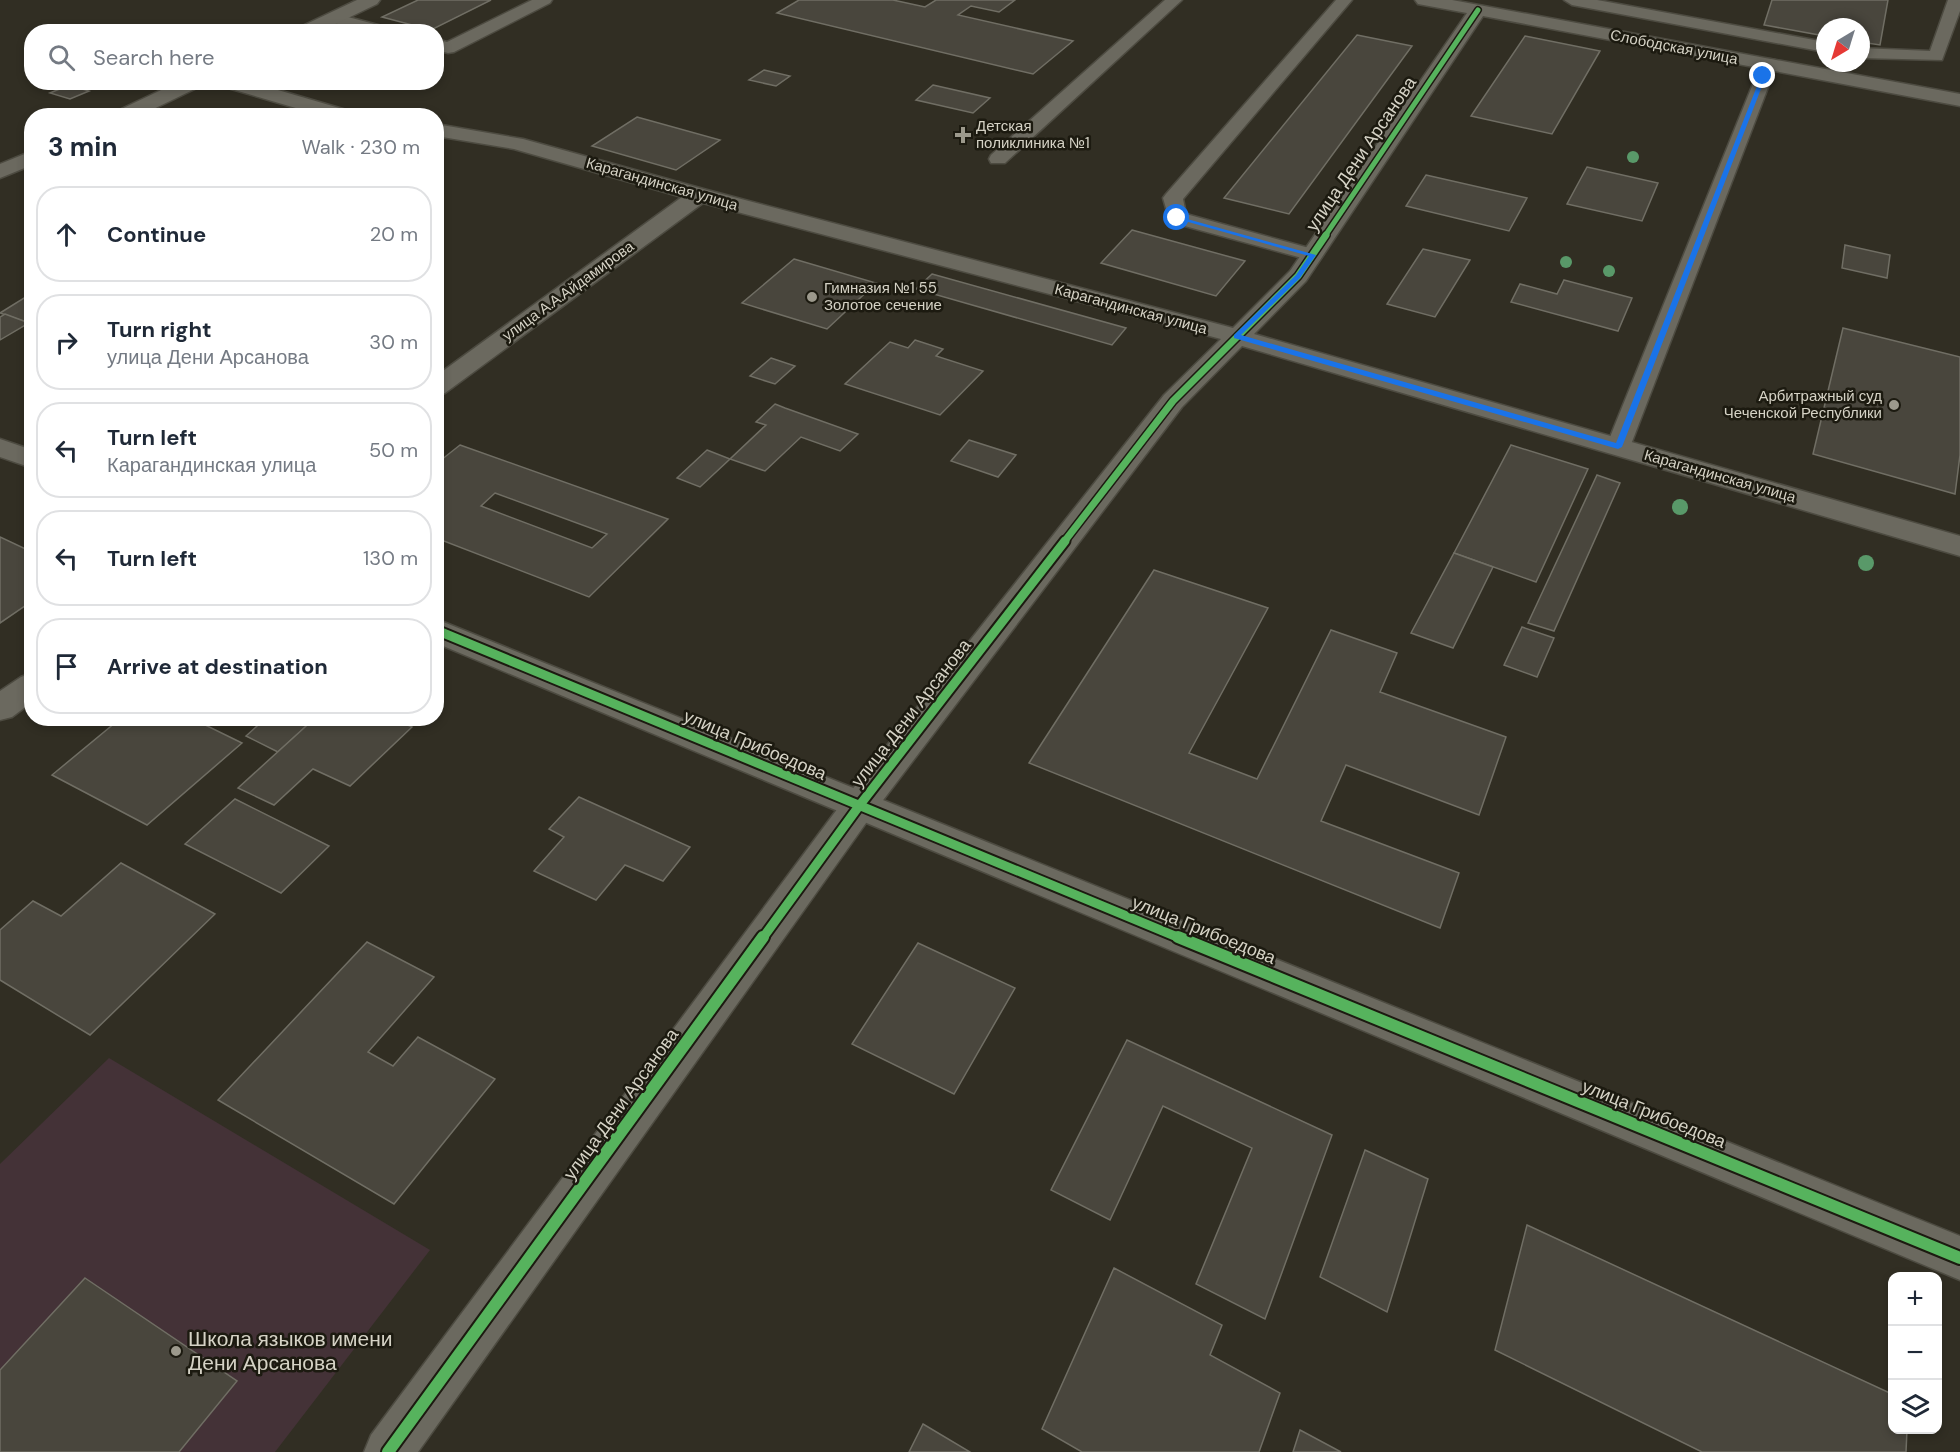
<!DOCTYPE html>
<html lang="en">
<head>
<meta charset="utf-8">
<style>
	:root { --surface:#fff; --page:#f6f6f7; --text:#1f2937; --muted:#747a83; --line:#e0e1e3 }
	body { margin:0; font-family:"DM Sans",sans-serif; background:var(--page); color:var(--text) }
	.controls { position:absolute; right:18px; bottom:18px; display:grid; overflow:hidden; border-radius:12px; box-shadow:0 3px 9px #0003 }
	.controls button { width:54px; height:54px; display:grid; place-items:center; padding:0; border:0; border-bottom:2px solid var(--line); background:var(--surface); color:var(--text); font:30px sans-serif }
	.compass { position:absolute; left:1816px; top:18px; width:54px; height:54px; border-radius:50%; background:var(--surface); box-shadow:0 3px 9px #0003; rotate:218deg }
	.stop { position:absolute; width:18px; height:18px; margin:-14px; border:4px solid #1a73e8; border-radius:50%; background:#fff }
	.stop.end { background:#1a73e8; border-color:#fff; box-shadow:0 2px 6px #0008 }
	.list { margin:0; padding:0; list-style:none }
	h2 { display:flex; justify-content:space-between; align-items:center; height:78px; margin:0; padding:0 24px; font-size:26px }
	h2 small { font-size:20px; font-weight:400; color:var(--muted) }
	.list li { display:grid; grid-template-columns:39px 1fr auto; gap:18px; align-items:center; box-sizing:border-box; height:96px; margin:0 12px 12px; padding:0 12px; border:2px solid var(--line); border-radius:24px }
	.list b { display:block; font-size:22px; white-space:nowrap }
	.list p { margin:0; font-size:20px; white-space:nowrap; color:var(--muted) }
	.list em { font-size:20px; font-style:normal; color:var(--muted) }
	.icon { flex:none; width:33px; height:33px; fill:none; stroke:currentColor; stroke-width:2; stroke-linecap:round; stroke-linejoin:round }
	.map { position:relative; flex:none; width:1960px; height:1452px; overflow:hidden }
	.search { position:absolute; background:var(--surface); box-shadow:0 3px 9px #0003; left:24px; top:24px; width:420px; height:66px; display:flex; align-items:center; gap:15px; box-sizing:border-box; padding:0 21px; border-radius:24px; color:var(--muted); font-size:22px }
	.panel { position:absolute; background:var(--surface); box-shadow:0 3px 9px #0003; left:24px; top:108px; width:420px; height:618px; border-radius:24px }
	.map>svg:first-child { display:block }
</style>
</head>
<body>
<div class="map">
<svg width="1960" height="1452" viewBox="0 0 1960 1452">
	<rect width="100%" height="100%" fill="#312e23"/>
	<!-- education -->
	<polygon fill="#443237" points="109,1058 430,1250 275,1452 0,1452 0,1164"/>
	<!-- building -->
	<g fill="#49463d" stroke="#706e64" stroke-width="1.5" fill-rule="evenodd">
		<polygon points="418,0 491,0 431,30 382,17"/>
		<polygon points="799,0 893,0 925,7 936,0 1015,0 999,12 971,6 958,15 1073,41 1033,74 777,13"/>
		<polygon points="1772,0 1888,0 1880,45 1861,42 1861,27 1825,27 1825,36 1764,25"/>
		<polygon points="1357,35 1412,46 1289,214 1224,198"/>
		<polygon points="1525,36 1600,51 1552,134 1471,116"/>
		<polygon points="764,70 790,76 776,86 749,80"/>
		<polygon points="69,85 89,91 70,99 50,93"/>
		<polygon points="933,85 990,98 973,113 916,100"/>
		<polygon points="637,117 720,140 676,170 592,146"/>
		<polygon points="1587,167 1658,183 1642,221 1567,204"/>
		<polygon points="1426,175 1527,198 1509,231 1406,206"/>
		<polygon points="1132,230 1245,261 1216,296 1101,263"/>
		<polygon points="1845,245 1890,255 1887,278 1842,268"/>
		<polygon points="1423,249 1470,260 1435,317 1387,304"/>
		<polygon points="794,259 876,283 827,329 742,303"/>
		<polygon points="932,274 1126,328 1112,345 916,289"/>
		<polygon points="1564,280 1632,298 1618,331 1511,302 1520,284 1557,294"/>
		<polygon points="32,293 32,321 29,323 0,313"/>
		<polygon points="5,314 29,323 0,340 0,317"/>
		<polygon points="1843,328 1960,357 1960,455 1955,494 1813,454"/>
		<polygon points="915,340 943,349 936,356 983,371 940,415 845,384 890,342 908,348"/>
		<polygon points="771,358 795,366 775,384 750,376"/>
		<polygon points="775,404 785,408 858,434 840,451 801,437 765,471 730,459 766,425 756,422"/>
		<polygon points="969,440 1016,455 998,477 951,461"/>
		<path d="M 460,445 L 668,519 L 589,597 L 436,538 L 436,464 ZM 495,493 L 607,534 L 592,548 L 481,506 Z"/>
		<polygon points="1511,445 1588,469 1536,582 1454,553"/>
		<polygon points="707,450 730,459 700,487 677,478"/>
		<polygon points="1597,475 1620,483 1554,631 1528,623"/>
		<polygon points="0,537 32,552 32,601 0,623"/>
		<polygon points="1454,553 1493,567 1453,648 1411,633"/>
		<polygon points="1154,570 1268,608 1189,753 1257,779 1331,630 1397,653 1380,692 1506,737 1479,815 1346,765 1321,821 1459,873 1440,928 1029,763"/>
		<polygon points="1522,627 1554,638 1537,677 1504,665"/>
		<polygon points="121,718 191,718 242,743 147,825 52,775"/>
		<polygon points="266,718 315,718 278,752 246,736"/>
		<polygon points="315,718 393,718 412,727 350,786 313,769 274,805 238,788"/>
		<polygon points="579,797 690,847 663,881 625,865 596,900 534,871 564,837 549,829"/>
		<polygon points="235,799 329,846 281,893 185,844"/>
		<polygon points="121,863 215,914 90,1035 0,980 0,930 33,901 61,916"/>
		<polygon points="367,942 434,977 368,1052 393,1066 418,1037 495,1079 394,1204 218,1100"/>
		<polygon points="918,943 1015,988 954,1094 852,1044"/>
		<polygon points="1127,1040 1332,1135 1265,1319 1196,1284 1252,1148 1163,1106 1110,1220 1051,1190"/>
		<polygon points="1365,1150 1428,1179 1387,1312 1320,1277"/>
		<polygon points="1527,1225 1892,1394 1892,1430 1907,1430 1906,1452 1702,1452 1495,1350"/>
		<polygon points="1114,1268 1222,1325 1210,1355 1280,1393 1259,1452 1082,1452 1042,1429"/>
		<polygon points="85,1278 237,1381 179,1452 0,1452 0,1370"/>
		<polygon points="923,1424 970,1452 909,1452"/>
		<polygon points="1300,1430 1341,1452 1293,1452"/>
	</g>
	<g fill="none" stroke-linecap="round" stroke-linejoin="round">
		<defs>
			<g id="service">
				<polygon points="532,0 552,0 550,3 454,52 448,53 436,50 436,39 447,42"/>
				<polygon points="1165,0 1182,0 1005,163 991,163 989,159 991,155"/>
				<polygon points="1336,0 1352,0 1183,199 1186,214 1320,251 1323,255 1320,259 1313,261 1170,222 1163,198 1166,194"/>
				<polygon points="1564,0 1597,0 1825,42 1825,52 1572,5"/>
				<polygon points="1948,0 1960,0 1960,11 1942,60 1861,58 1861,48 1930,51"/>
				<polygon points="333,13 393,29 395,32 366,32 327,21 325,18 327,15"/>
				<polygon points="1769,59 1775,60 1777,64 1630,447 1627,452 1618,455 1609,452 1606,447 1761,64 1763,60"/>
			</g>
			<g id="minor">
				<polygon points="1415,0 1452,0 1960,94 1960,106 1483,16 1306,281 1254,334 1960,536 1960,556 1242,346 1182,407 871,816 418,1452 364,1452 371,1435 847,796 1164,395 1221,339 703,203 445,393 436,396 436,376 682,197 514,149 436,136 436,124 523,139 707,190 1233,328 1290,271 1467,13 1418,4"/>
				<polygon points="219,82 251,82 353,112 356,116 323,116 221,86"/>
				<polygon points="32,673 32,702 12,717 0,720 0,691 21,677"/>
			</g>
			<g id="tertiary">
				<polygon points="357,0 380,0 377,4 319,32 295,32 298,28"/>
				<polygon points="178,82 203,82 201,86 139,116 112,116 115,112"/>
				<polygon points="32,151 32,165 0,178 0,164"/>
				<polygon points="0,439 32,450 32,468 0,457"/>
				<polygon points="436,619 1960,1236 1960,1280 436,643"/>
			</g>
		</defs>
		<!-- service casing -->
		<use href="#service" stroke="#4d4b41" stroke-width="3"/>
		<!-- minor casing -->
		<use href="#minor" stroke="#4d4b41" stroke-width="3"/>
		<!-- tertiary casing -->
		<use href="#tertiary" stroke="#4d4b41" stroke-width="3"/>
		<!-- service -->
		<use href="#service" fill="#6b695f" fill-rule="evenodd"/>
		<!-- minor -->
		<use href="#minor" fill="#6b695f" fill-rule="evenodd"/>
		<!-- tertiary -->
		<use href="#tertiary" fill="#6b695f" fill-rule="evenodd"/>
		<defs>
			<polyline id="cycleway-far3" points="1325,236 1478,10"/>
			<polyline id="cycleway-far2" points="1064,542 1173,401 1298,276 1326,235"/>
			<g id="cycleway-far1">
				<polyline points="436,630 1182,939"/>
				<polyline points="762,939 859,806 1065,541"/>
			</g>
			<g id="cycleway">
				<polyline points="1178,937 1960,1258"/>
				<polyline points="388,1452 763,937"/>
			</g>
		</defs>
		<!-- cycleway-far3 casing -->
		<use href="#cycleway-far3" stroke="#1c1a10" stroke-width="8"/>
		<!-- cycleway-far2 casing -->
		<use href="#cycleway-far2" stroke="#1c1a10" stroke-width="10"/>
		<!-- cycleway-far1 casing -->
		<use href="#cycleway-far1" stroke="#1c1a10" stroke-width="13"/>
		<!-- cycleway casing -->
		<use href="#cycleway" stroke="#1c1a10" stroke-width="16"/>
		<!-- cycleway-far3 -->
		<use href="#cycleway-far3" stroke="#56b35d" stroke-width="5"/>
		<!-- cycleway-far2 -->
		<use href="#cycleway-far2" stroke="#56b35d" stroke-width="7"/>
		<!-- cycleway-far1 -->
		<use href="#cycleway-far1" stroke="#56b35d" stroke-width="9"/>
		<!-- cycleway -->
		<use href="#cycleway" stroke="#56b35d" stroke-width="12"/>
	</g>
	<!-- trees -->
	<g fill="#599969">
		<circle cx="1633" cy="157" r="6"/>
		<circle cx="1566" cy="262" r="6"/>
		<circle cx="1609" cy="271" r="6"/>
		<circle cx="1680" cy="507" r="8"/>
		<circle cx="1866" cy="563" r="8"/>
	</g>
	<!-- route -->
	<polygon fill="#1a73e8" points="1763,75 1766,76 1622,447 1618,449 1234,338 1234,335 1296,275 1309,256 1174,218 1180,217 1316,255 1300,278 1241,335 1616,443 1761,76"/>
	<!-- markers -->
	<g fill="#9c998c" stroke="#1c1a10" stroke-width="2">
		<path d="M960 126h6v6h6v6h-6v6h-6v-6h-6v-6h6z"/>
		<circle cx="812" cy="297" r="6"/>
		<circle cx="1894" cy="405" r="6"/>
		<circle cx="176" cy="1351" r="6"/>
	</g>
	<g text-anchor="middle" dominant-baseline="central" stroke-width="5" stroke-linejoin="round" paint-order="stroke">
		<!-- far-street labels -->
		<g font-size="15" fill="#d5d2c5" stroke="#1c1a10">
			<text transform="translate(1674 47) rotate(11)">Слободская улица</text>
			<text transform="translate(662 184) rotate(16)">Карагандинская улица</text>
			<text transform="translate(568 291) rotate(-36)">улица А.А.Айдамирова</text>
			<text transform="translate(1131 309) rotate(15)">Карагандинская улица</text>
			<text transform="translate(1720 476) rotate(16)">Карагандинская улица</text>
		</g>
		<!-- far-poi labels -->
		<g font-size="15" fill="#d5d2c5" stroke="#1c1a10" text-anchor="start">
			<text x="976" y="126">Детская<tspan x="976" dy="17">поликлиника №1</tspan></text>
			<text x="824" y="288">Гимназия №1 55<tspan x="824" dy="17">Золотое сечение</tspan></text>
			<text x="1882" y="396" text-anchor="end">Арбитражный суд<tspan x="1882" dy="17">Чеченской Республики</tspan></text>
		</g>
		<!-- street labels -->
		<g font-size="18" fill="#d5d2c5" stroke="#1c1a10">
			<text transform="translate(1361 154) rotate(-56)">улица Дени Арсанова</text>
			<text transform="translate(911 713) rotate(-52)">улица Дени Арсанова</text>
			<text transform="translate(755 745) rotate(23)">улица Грибоедова</text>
			<text transform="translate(1204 930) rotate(22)">улица Грибоедова</text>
			<text transform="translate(621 1104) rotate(-54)">улица Дени Арсанова</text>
			<text transform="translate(1654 1114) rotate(22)">улица Грибоедова</text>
		</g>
		<!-- near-poi labels -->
		<g font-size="21" fill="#d5d2c5" stroke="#1c1a10" text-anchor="start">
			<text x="188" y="1339">Школа языков имени<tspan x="188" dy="24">Дени Арсанова</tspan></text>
		</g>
	</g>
</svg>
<div class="controls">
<button>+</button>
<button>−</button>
<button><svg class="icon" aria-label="layers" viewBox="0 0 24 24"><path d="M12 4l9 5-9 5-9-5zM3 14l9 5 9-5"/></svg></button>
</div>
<svg class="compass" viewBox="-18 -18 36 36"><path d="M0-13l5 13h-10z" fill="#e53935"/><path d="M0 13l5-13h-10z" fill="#747a83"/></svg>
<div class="stop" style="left:1177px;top:218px"></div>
<div class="stop end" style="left:1763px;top:76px"></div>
<div class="search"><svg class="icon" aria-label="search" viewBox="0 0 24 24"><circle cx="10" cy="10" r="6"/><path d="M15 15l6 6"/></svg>Search here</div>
<section class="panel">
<h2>3 min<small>Walk · 230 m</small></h2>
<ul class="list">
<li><svg class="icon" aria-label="ahead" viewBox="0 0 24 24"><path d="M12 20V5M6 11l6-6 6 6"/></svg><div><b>Continue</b></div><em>20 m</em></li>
<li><svg class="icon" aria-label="right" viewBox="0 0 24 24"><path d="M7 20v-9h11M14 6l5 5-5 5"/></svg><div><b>Turn right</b><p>улица Дени Арсанова</p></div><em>30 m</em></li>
<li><svg class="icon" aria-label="left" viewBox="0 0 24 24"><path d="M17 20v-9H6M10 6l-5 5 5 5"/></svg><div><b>Turn left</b><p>Карагандинская улица</p></div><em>50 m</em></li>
<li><svg class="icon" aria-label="left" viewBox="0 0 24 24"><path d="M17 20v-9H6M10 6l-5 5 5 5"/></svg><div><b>Turn left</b></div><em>130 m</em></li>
<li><svg class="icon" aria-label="arrive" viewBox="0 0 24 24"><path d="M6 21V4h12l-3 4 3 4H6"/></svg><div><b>Arrive at destination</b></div></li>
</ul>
</section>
</div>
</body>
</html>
